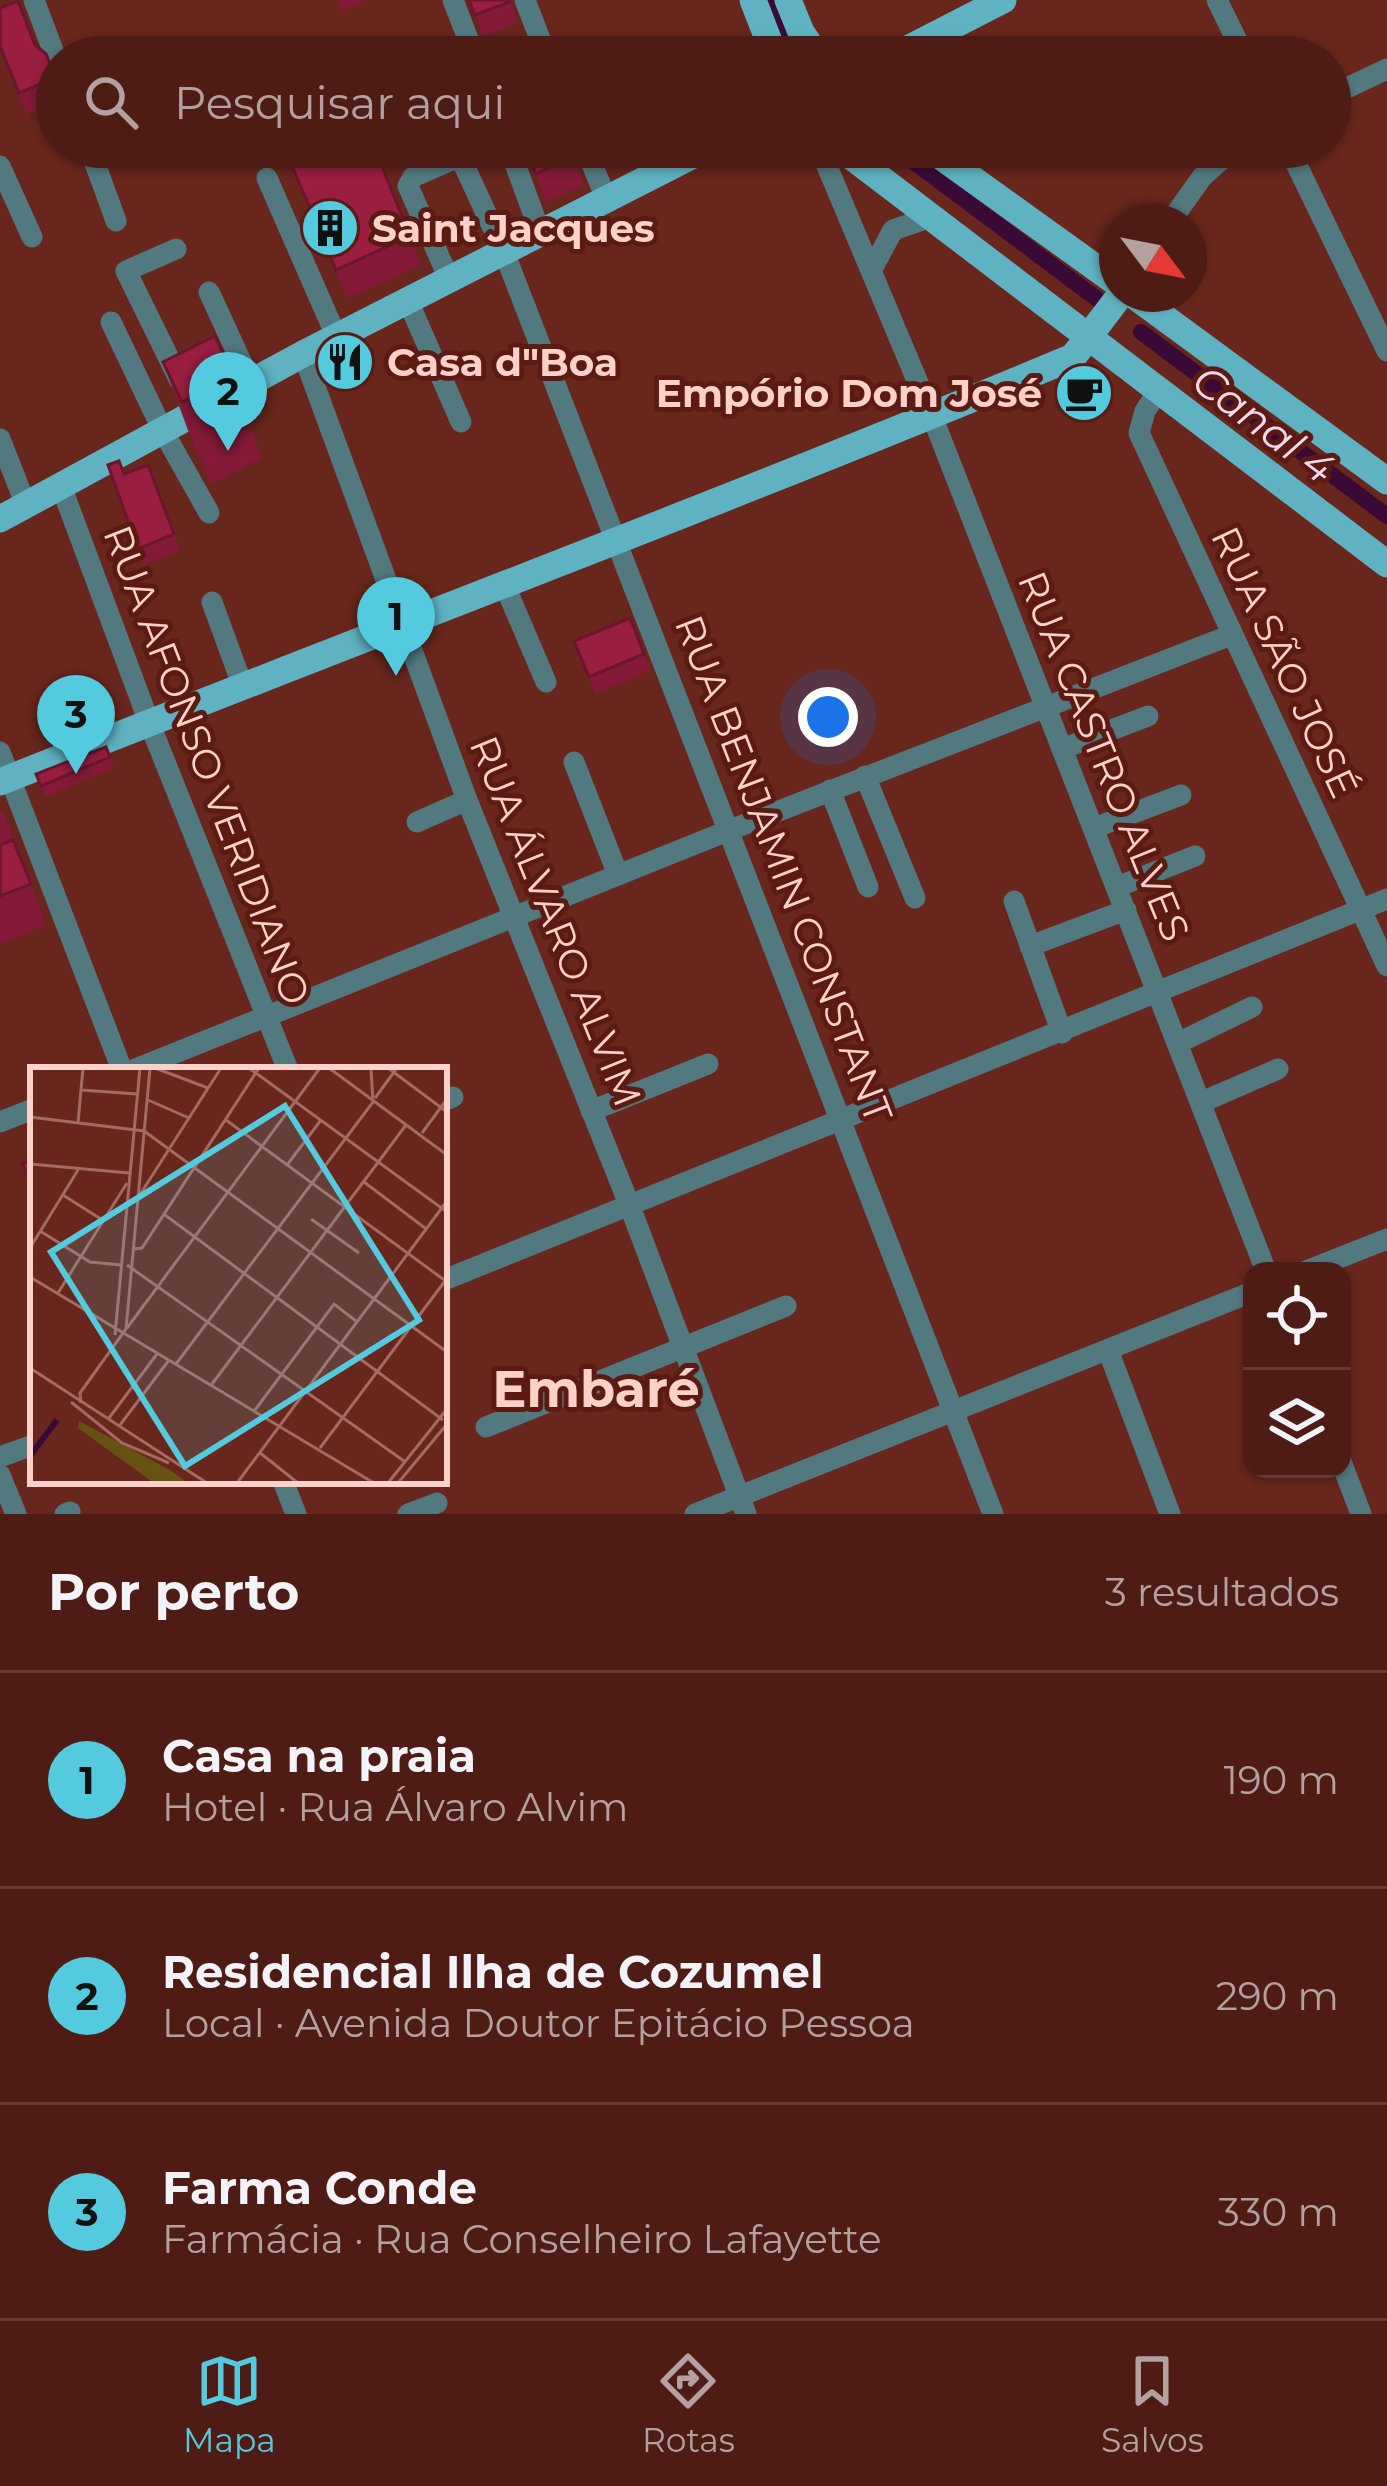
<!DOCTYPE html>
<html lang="pt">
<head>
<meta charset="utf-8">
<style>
	:root { --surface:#4e1c15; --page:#55251e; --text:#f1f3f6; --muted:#b3a1a0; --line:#653a34; --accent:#54cade }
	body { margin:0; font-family:Montserrat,sans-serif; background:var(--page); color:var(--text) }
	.controls { position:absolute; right:36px; bottom:36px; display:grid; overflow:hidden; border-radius:24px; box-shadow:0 3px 9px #0004 }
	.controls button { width:108px; height:108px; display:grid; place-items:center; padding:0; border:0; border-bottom:3px solid var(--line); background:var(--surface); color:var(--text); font:60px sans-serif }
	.compass { position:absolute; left:1099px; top:204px; width:108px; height:108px; border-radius:50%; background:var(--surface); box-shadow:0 3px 9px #0004; rotate:122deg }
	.you { position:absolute; left:828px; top:717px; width:42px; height:42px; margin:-30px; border:9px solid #fff; border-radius:50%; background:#1a73e8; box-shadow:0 0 0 18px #1a73e833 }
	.badge { display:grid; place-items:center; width:78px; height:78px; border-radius:50%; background:var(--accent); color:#111; font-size:39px; font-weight:700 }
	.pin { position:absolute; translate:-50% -99px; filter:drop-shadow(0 3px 6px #0008) }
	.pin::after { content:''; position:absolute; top:63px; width:42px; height:36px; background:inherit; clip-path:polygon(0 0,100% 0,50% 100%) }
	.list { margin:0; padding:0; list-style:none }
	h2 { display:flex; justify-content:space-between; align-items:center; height:156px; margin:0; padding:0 48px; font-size:51px }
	h2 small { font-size:39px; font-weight:400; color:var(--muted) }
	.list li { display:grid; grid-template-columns:78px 1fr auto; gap:36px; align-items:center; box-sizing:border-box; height:216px; padding:0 48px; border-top:3px solid var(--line) }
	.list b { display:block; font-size:45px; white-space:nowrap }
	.list p { margin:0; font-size:39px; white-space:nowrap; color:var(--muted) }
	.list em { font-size:39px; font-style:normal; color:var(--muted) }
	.icon { flex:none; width:66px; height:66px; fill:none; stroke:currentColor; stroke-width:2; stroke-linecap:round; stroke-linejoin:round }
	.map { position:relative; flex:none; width:1387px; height:1514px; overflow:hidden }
	.search { position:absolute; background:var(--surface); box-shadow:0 3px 9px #0004; left:36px; right:36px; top:36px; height:132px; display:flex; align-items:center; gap:30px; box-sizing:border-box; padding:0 42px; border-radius:66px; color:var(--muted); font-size:45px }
	.sheet { height:804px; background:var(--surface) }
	nav { display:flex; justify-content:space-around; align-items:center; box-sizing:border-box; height:168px; border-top:3px solid var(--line); background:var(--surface); font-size:33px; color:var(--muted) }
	nav a { display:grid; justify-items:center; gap:6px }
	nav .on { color:var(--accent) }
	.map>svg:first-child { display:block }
</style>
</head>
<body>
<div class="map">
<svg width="1387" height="1514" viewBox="0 0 1387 1514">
	<rect width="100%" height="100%" fill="#68261c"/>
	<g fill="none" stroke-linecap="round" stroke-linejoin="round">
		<!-- canal -->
		<g stroke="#3a0a37" stroke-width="16">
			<polyline points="769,0 799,57"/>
			<polyline points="894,147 1097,299"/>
			<polyline points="1141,332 1387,516"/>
		</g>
		<!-- minor -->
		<g stroke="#537980" stroke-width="21">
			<polyline points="34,0 57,61"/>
			<polyline points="453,0 475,57"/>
			<polyline points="525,0 547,57"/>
			<polyline points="1217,0 1245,57"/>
			<polyline points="1330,96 1387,69"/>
			<polyline points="89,147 116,221"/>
			<polyline points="509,147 540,232"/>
			<polyline points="585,147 606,198"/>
			<polyline points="819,147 932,416 1266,1271"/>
			<polyline points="1288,147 1387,351"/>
			<polyline points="0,166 32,237"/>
			<polyline points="267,178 337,338"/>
			<polyline points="1170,222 1202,177 1236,147"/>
			<polyline points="176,249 126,271 180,381"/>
			<polyline points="872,269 893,230 928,218"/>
			<polyline points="450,281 408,186 413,177 454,159 463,163 504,252 993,1514"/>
			<polyline points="209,292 251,383"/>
			<polyline points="408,301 461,422"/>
			<polyline points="111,322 163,431 209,513"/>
			<polyline points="303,354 467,800 629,1204 746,1514"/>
			<polyline points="1159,390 1145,411 1139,433 1387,966"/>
			<polyline points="0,439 26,505"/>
			<polyline points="61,486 149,722 288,1070"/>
			<polyline points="505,586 546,682"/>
			<polyline points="212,602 243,687"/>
			<polyline points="1062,749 1148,716"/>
			<polyline points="0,752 122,1070"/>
			<polyline points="574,762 618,875"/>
			<polyline points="865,776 915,898"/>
			<polyline points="830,790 868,887"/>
			<polyline points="417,822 467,800"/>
			<polyline points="1094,828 1181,795"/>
			<polyline points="1117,887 1195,856"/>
			<polyline points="1014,901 1062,1033"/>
			<polyline points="1030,946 1126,910"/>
			<polyline points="1178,1043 1252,1007"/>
			<polyline points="133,1070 730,830 1231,635"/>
			<polyline points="444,1101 453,1097"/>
			<polyline points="1202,1102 1278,1069"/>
			<polyline points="591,1111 708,1064"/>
			<polyline points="0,1122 33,1109"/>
			<polyline points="1306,1271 1387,1239"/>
			<polyline points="444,1280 1387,899"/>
			<polyline points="1108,1350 1170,1514"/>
			<polyline points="486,1427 786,1306"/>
			<polyline points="0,1457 33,1445"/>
			<polyline points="1342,1464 1361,1514"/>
			<polyline points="0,1475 16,1514"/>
			<polyline points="283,1481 296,1514"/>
			<polyline points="65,1514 70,1512"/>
			<polyline points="408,1514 437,1503"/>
			<polyline points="695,1514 1252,1292"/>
		</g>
		<!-- major -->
		<g stroke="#5fb2c1" stroke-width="27">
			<polyline points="753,0 775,57"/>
			<polyline points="788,0 801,32 818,57"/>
			<polyline points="892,57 1003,0"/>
			<polyline points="839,147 1387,564"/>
			<polyline points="928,147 1117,283"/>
			<polyline points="1132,294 1387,481"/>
			<polyline points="0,519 303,354 709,147"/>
			<path d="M 0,782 C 357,640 718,505 1073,357 L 1121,294"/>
		</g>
	</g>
	<!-- wall -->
	<g fill="#841a37">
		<polygon points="338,0 363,0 363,2 343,11"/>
		<polygon points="469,0 510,0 518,23 483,36"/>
		<polygon points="35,45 46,54 57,81 57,103 27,115 0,48"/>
		<polygon points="284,147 410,236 421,265 347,299"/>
		<polygon points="526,147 570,147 584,184 546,202"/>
		<polygon points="163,362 233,376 262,458 212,484 193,444"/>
		<polygon points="108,465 124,474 148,465 180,550 144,566"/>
		<polygon points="630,618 650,671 595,694 574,641"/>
		<polygon points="106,747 114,768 45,797 36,774"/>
		<polygon points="3,811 46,925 0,944 0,813"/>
	</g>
	<!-- building -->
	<g fill="#9a1e40" stroke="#6c152d" stroke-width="3">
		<polygon points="469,0 509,0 510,2 475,15"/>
		<polygon points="18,1 35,45 46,54 56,78 19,93 0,46 0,8"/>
		<polygon points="284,147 374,147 410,236 336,270"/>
		<polygon points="526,147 570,147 574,156 536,174"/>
		<polygon points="215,336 233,376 182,402 163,362"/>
		<polygon points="119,461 124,474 148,465 174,534 138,549 108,465"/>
		<polygon points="630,618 644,654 589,677 574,641"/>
		<polygon points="106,747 110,757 41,786 36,774"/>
		<polygon points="13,840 31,884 0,896 0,845"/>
		<polygon points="33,1159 33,1179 31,1180 22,1164"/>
	</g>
	<!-- icons -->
	<defs>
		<symbol id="building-disc" viewBox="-11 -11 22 22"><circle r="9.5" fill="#54cade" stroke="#5c1b12"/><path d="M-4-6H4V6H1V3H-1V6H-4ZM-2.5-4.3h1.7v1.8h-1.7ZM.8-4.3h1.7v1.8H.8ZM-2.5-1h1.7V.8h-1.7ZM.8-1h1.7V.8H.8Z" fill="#111"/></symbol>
		<symbol id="restaurant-disc" viewBox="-11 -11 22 22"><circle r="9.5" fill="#54cade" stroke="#5c1b12"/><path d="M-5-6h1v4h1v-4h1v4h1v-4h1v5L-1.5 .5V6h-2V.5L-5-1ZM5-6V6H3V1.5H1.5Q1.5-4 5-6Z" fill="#111"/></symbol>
		<symbol id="cafe-disc" viewBox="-11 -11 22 22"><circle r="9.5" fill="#54cade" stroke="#5c1b12"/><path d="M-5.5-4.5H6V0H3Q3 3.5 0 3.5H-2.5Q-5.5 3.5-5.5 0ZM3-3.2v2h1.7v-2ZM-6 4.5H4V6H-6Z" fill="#111"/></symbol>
	</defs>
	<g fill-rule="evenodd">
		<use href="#building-disc" x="297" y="195" width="66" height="66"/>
		<use href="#restaurant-disc" x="312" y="329" width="66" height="66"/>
		<use href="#cafe-disc" x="1051" y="360" width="66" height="66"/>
	</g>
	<g text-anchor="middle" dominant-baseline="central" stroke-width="10" stroke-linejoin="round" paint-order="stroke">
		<!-- poi labels -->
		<g font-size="39" font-weight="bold" fill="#fbd1c9" stroke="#5c1b12" text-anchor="start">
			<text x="372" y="228">Saint Jacques</text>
			<text x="387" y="362">Casa d"Boa</text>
			<text x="1042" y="393" text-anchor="end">Empório Dom José</text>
		</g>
		<!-- street labels -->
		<g font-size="39" fill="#fbd1c9" stroke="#5c1b12">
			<text transform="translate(1285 662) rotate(65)">RUA SÃO JOSÉ</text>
			<text transform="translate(1104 756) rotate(68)">RUA CASTRO ALVES</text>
			<text transform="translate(207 765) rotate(69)">RUA AFONSO VERIDIANO</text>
			<text transform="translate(784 869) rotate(69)">RUA BENJAMIN CONSTANT</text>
			<text transform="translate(556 921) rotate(68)">RUA ÁLVARO ALVIM</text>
		</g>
		<!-- water labels -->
		<g font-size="42" font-style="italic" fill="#f1d9ed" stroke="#5c1b12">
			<text transform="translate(1264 424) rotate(37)">Canal 4</text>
		</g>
		<!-- district labels -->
		<g font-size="51" font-weight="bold" fill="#fbd1c9" stroke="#5c1b12">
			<text x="596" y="1389">Embaré</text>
		</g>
	</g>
	<!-- overview -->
	<g transform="translate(30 1067)">
		<rect width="417" height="417" fill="#68261c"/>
		<path d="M 49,354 L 140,403 L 158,416 L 124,416 L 48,361 Z" fill="#675311"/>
		<path fill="none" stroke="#3a0a37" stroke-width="6" d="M 0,389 L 27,353"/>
		<path fill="none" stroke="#a36a61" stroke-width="3" d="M 125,1 L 178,21M 219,1 L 417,145M 299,1 L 417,88M 358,1 L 417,45M 51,23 L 107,27M 345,31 L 367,1M 118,33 L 159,51M 0,50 L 114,64 L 417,285M 196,53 L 417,215M 48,56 L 53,1M 392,66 L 417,32M 0,97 L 99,106M 257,98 L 291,53M 334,115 L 395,161M 111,126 L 191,1M 33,128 L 74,154M 135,148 L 413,353M 281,152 L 329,186M 10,164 L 60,195 L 91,198M 0,181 L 48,103M 104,182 L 112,181 L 229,1M 97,198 L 374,394M 0,210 L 344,416M 28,226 L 97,116M 97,261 L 290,1M 85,268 L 110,1M 146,297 L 343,35 L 341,1M 0,301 L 177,416M 182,317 L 376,58M 41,335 L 92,376 L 139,396M 51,336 L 50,326 L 96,262 L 120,1M 225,343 L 304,237 L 326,254M 79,351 L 127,287M 90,358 L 139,293M 290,381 L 415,214M 229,385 L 268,416M 207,416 L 417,134M 358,416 L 417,342M 368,416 L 417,357"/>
		<path fill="#54cade" fill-opacity="0.15" stroke="#54cade" stroke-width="6" d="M 255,39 L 389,253 L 155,399 L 21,185 Z"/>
		<rect width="417" height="417" fill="none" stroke="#fbd1c9" stroke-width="6"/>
	</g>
</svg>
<div class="controls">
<button><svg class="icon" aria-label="locate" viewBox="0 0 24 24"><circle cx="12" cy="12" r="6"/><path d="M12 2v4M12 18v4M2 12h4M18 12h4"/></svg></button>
<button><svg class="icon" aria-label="layers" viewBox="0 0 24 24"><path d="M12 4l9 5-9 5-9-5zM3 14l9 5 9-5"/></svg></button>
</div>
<svg class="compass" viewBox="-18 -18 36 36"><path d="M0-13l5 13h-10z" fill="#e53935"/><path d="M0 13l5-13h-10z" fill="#b3a1a0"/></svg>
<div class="you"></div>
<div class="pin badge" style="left:396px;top:676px">1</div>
<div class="pin badge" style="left:228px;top:451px">2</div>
<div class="pin badge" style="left:76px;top:774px">3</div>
<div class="search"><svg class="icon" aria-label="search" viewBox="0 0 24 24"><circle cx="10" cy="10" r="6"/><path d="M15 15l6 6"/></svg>Pesquisar aqui</div>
</div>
<section class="sheet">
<h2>Por perto<small>3 resultados</small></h2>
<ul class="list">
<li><span class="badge">1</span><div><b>Casa na praia</b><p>Hotel · Rua Álvaro Alvim</p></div><em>190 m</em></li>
<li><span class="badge">2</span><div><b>Residencial Ilha de Cozumel</b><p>Local · Avenida Doutor Epitácio Pessoa</p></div><em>290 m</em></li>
<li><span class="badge">3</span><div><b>Farma Conde</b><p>Farmácia · Rua Conselheiro Lafayette</p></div><em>330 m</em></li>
</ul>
</section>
<nav>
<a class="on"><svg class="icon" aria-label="map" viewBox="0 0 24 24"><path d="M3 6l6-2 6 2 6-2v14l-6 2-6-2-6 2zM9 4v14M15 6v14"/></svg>Mapa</a>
<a><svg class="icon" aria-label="directions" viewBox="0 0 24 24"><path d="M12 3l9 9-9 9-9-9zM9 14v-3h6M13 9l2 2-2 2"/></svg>Rotas</a>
<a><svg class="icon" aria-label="saved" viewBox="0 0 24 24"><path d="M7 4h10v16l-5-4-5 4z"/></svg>Salvos</a>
</nav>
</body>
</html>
